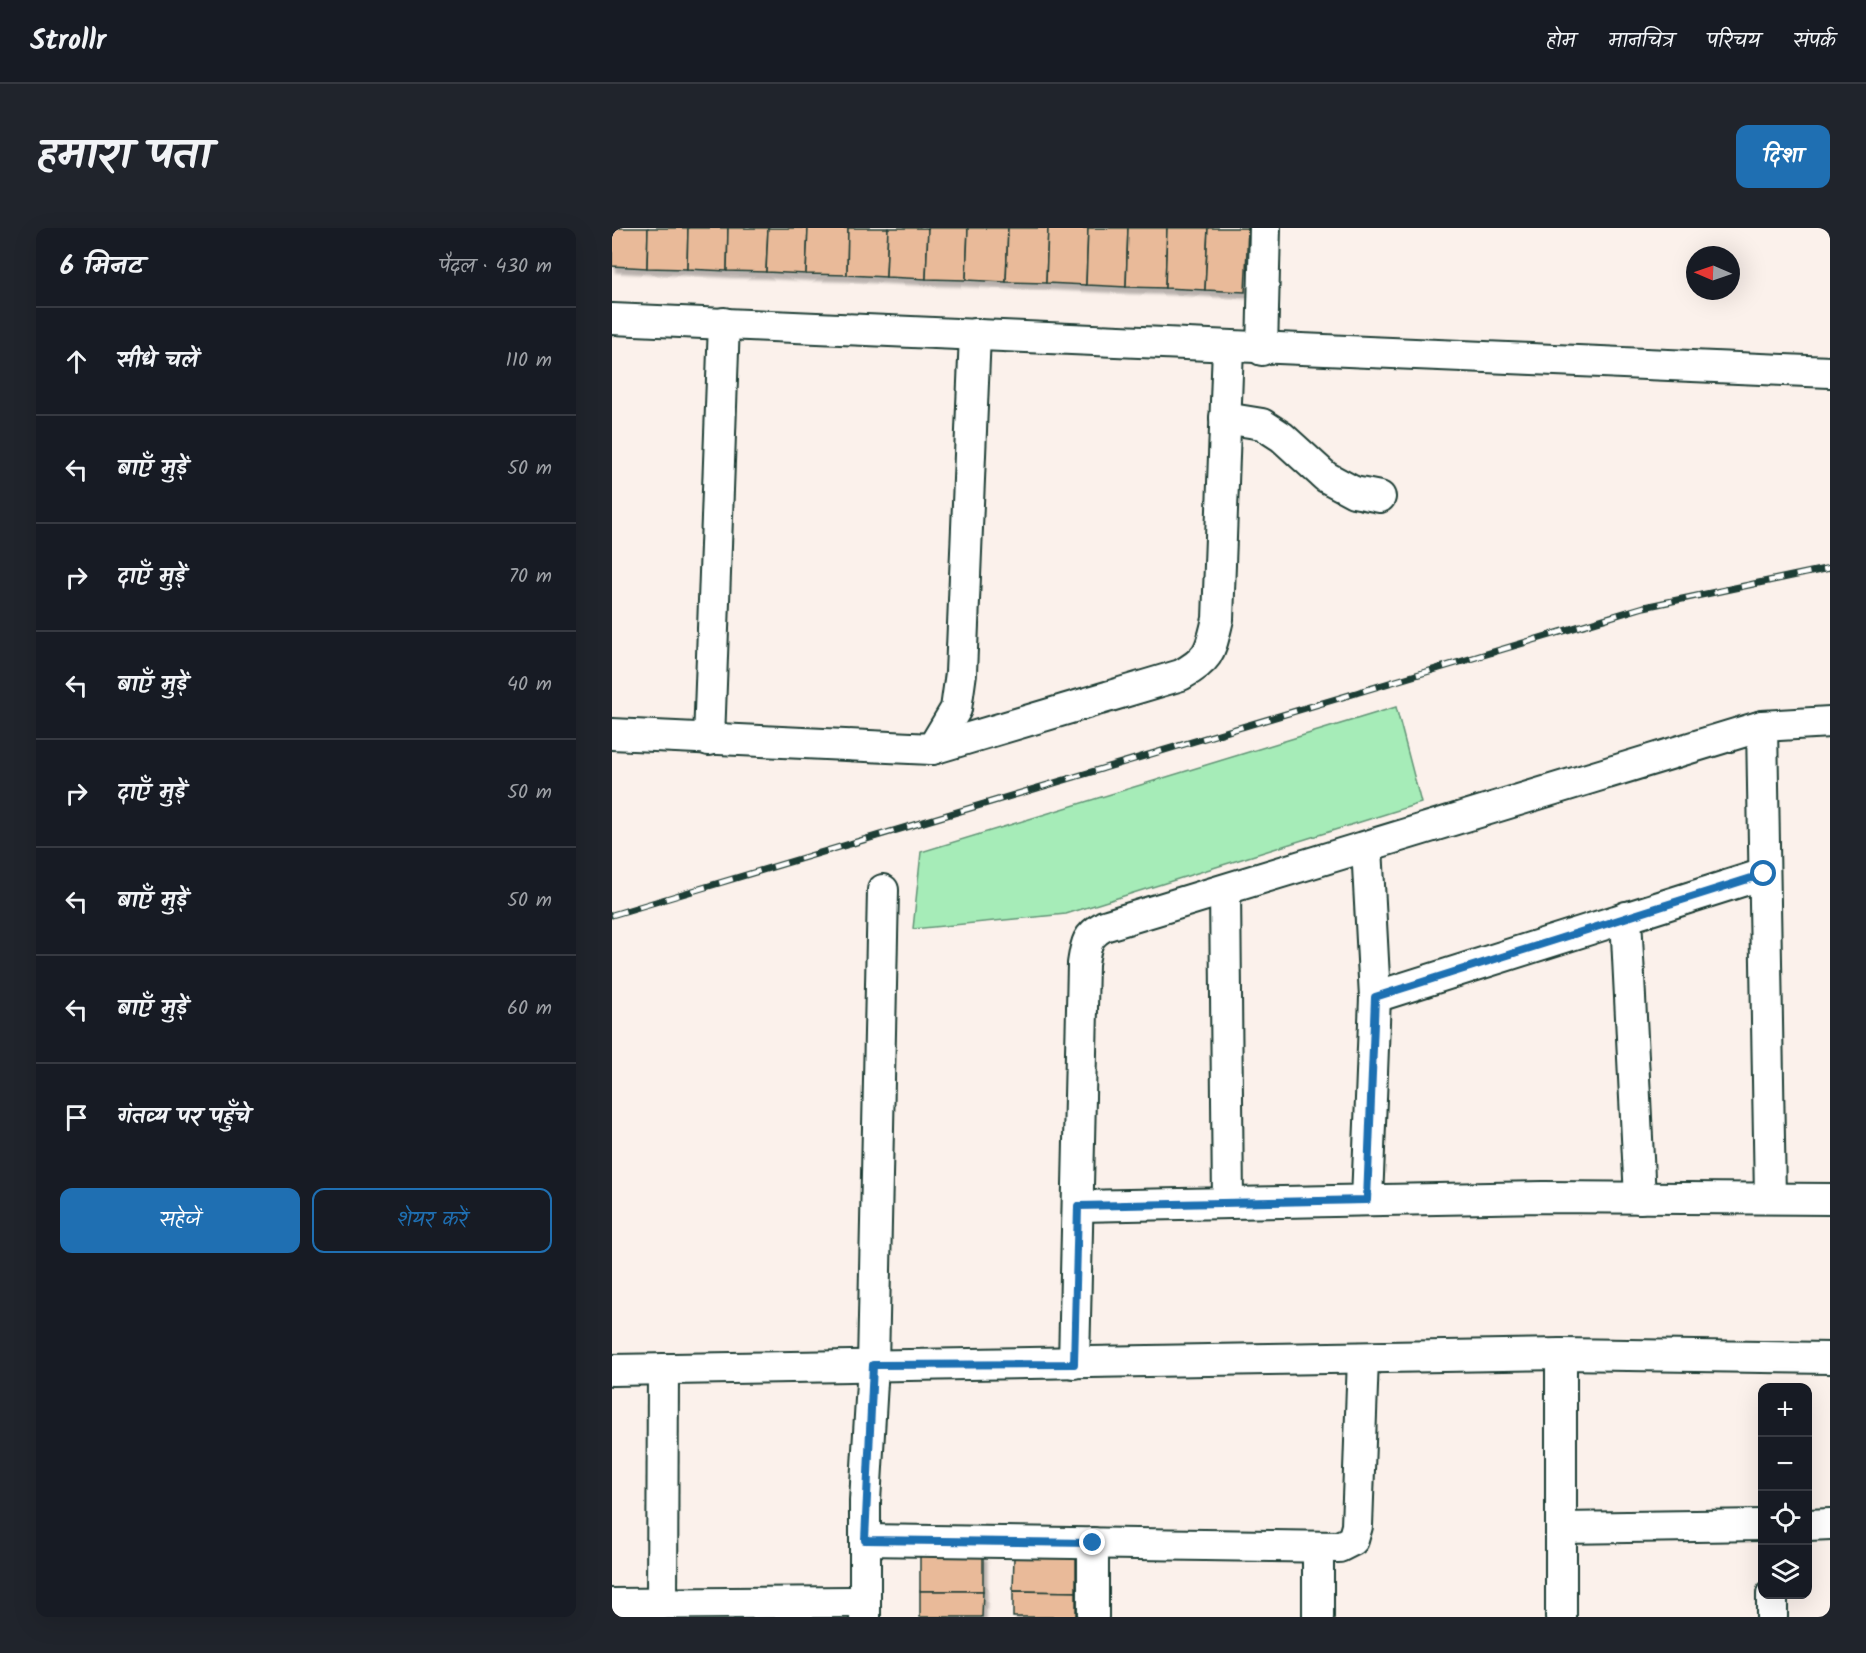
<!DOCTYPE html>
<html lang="hi">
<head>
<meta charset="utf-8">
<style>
	:root { --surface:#171b24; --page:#20242c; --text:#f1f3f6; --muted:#9ea1a6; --line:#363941; --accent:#1f6fb2 }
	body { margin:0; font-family:Kalam,"Playpen Sans Deva",sans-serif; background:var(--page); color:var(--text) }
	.controls { position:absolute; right:18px; bottom:18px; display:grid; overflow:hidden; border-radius:12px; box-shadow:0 6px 24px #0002 }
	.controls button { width:54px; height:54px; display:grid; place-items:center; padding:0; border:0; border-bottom:2px solid var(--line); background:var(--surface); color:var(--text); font:30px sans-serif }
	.compass { position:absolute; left:1074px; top:18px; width:54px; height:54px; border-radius:50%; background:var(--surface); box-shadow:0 6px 24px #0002; rotate:272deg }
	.stop { position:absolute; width:18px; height:18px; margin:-14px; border:4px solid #1f6fb2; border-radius:50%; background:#fff }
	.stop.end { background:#1f6fb2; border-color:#fff; box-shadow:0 2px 6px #0008 }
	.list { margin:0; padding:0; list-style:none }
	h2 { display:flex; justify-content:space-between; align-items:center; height:78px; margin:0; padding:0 24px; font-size:26px }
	h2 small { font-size:20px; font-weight:400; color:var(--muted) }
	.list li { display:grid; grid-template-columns:39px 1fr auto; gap:18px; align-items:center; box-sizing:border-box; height:108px; padding:0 24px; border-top:2px solid var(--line) }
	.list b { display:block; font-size:22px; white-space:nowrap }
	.list em { font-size:20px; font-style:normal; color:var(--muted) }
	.actions { display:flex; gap:12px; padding:18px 24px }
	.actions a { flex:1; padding:14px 0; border:2px solid var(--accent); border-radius:12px; text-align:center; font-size:21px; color:var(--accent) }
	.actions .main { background:var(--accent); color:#fff }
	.icon { flex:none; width:33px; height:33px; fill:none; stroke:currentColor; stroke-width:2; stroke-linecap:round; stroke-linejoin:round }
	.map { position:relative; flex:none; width:1218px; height:1389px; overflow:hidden; border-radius:12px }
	header { display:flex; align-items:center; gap:36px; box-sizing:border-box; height:84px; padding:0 30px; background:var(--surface); border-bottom:2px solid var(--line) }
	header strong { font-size:28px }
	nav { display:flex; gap:33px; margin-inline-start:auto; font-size:21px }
	.intro { display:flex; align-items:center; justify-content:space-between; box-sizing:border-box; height:144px; padding:0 36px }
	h1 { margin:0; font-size:42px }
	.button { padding:15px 27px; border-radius:12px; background:var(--accent); color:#fff; font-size:21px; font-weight:700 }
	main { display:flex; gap:36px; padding:0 36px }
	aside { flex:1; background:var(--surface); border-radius:12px; box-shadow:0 6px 24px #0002 }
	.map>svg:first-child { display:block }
</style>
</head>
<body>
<header>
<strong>Strollr</strong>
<nav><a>होम</a><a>मानचित्र</a><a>परिचय</a><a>संपर्क</a></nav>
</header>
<div class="intro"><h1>हमारा पता</h1><a class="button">दिशा</a></div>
<main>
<aside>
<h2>6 मिनट<small>पैदल · 430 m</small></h2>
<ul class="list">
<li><svg class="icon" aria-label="ahead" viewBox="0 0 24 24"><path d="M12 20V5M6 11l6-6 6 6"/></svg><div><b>सीधे चलें</b></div><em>110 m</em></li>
<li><svg class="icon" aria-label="left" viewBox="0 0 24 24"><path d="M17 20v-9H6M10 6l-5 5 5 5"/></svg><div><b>बाएँ मुड़ें</b></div><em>50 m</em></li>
<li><svg class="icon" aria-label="right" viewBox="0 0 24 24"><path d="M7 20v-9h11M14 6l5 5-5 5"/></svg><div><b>दाएँ मुड़ें</b></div><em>70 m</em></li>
<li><svg class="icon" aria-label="left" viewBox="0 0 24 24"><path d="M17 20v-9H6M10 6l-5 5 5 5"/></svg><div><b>बाएँ मुड़ें</b></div><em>40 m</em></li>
<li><svg class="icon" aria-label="right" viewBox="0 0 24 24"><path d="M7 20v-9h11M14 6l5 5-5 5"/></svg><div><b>दाएँ मुड़ें</b></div><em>50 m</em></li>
<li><svg class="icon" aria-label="left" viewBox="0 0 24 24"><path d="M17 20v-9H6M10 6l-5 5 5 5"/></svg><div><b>बाएँ मुड़ें</b></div><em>50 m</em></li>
<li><svg class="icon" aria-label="left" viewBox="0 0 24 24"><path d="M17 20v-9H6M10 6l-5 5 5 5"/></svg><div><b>बाएँ मुड़ें</b></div><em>60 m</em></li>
<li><svg class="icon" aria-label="arrive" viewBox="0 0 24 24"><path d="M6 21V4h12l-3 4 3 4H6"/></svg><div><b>गंतव्य पर पहुँचे</b></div></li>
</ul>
<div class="actions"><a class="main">सहेजें</a><a>शेयर करें</a></div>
</aside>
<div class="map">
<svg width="1218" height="1389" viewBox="0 0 1218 1389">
	<defs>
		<filter id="shadow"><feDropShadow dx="3.5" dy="6" stdDeviation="1.5" flood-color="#0004"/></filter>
	</defs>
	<rect width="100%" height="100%" fill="#fbf1eb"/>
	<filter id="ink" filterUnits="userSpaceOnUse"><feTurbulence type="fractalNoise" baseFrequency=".0167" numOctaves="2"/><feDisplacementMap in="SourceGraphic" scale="12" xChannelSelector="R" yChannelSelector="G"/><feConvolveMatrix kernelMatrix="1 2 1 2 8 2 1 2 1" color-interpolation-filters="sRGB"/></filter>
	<g filter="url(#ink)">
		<!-- green -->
		<polygon fill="#a6ecb8" stroke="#629476" stroke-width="1.5" points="784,479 809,575 454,686 301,701 309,624"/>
		<!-- building -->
		<g fill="#e9ba99" stroke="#1f3d34" stroke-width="1.5" filter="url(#shadow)">
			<polygon points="0,0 36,0 35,40 0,38"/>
			<polygon points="36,0 76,0 75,41 35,40"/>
			<polygon points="76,0 116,0 115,43 75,41"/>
			<polygon points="116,0 156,0 154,44 115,43"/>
			<polygon points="156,0 196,0 194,46 154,44"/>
			<polygon points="196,0 236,0 235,47 194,46"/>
			<polygon points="236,0 276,0 274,49 235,47"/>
			<polygon points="276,0 316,0 314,51 274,49"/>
			<polygon points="316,0 356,0 354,52 314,51"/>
			<polygon points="356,0 396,0 394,54 354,52"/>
			<polygon points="396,0 436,0 434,55 394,54"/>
			<polygon points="436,0 476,0 474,57 434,55"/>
			<polygon points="476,0 516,0 514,59 474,57"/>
			<polygon points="516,0 555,0 553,60 514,59"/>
			<polygon points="555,0 596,0 593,62 553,60"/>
			<polygon points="596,0 636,0 633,64 593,62"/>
			<polygon points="371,1326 371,1363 308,1363 308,1327"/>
			<polygon points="402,1328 464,1328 464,1364 401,1363"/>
			<polygon points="308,1363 371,1363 370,1389 308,1389"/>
			<polygon points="401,1363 464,1364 464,1389 401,1389"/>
		</g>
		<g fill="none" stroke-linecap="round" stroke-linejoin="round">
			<defs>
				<g id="minor">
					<path d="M 0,91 C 406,107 812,128 1218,144"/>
					<polyline points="650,122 653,0"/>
					<polyline points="613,190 650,196 670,209 714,249 742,264 768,269"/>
					<polyline points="1150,498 1158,970"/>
					<path d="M 0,506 L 320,521 L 569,447 C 599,430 598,423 606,391 L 616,119"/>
					<polyline points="97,512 112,95"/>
					<polyline points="320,521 344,481 349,445 363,106"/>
					<polyline points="613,662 616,975"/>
					<polyline points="1014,689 1028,970"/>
					<polyline points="763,769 1152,646"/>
					<polyline points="755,972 763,769 755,619"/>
					<polyline points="466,978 931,969 1218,971"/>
					<path d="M 462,1135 L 471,736 C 474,717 474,708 492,698 L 1150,498 L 1218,494"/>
					<polyline points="0,1142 949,1126 1218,1130"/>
					<polyline points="1196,1297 1218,1296"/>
					<polyline points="949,1300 1150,1297"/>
					<polyline points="253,1312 727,1319 741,1312 745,1298 751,1130"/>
					<polyline points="481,1315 481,1389"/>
					<polyline points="1160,1366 1160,1389"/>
					<polyline points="0,1376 253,1374"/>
					<polyline points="50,1376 51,1141"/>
					<polyline points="253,1389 253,1273 261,1137 271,662"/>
					<polyline points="706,1389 706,1319"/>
					<polyline points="949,1389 949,1126"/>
				</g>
			</defs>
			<!-- minor casing -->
			<use href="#minor" stroke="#1f3d34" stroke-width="34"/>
			<!-- minor -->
			<use href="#minor" stroke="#fff" stroke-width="30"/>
			<defs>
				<polyline id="rail" points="0,687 1032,379 1218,340"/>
			</defs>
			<!-- rail casing -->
			<use href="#rail" stroke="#1f3d34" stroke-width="7"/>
			<!-- rail -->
			<use href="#rail" stroke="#fff" stroke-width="4.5" stroke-dasharray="14" stroke-linecap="butt"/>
		</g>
	</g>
	<g fill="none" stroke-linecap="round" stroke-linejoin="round" filter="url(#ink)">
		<!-- route -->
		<polyline stroke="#1f6fb2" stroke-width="8" points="481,1315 253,1312 261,1137 462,1136 466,978 755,972 763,769 1152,646"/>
	</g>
</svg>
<div class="controls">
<button>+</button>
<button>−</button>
<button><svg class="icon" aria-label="locate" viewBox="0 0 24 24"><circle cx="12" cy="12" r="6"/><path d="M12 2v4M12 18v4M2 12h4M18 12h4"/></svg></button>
<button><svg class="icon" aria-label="layers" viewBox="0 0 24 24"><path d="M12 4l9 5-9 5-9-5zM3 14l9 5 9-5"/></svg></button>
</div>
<svg class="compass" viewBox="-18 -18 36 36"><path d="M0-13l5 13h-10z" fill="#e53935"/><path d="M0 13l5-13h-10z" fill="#9ea1a6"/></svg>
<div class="stop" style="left:1152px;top:646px"></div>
<div class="stop end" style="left:481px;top:1315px"></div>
</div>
</main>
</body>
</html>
